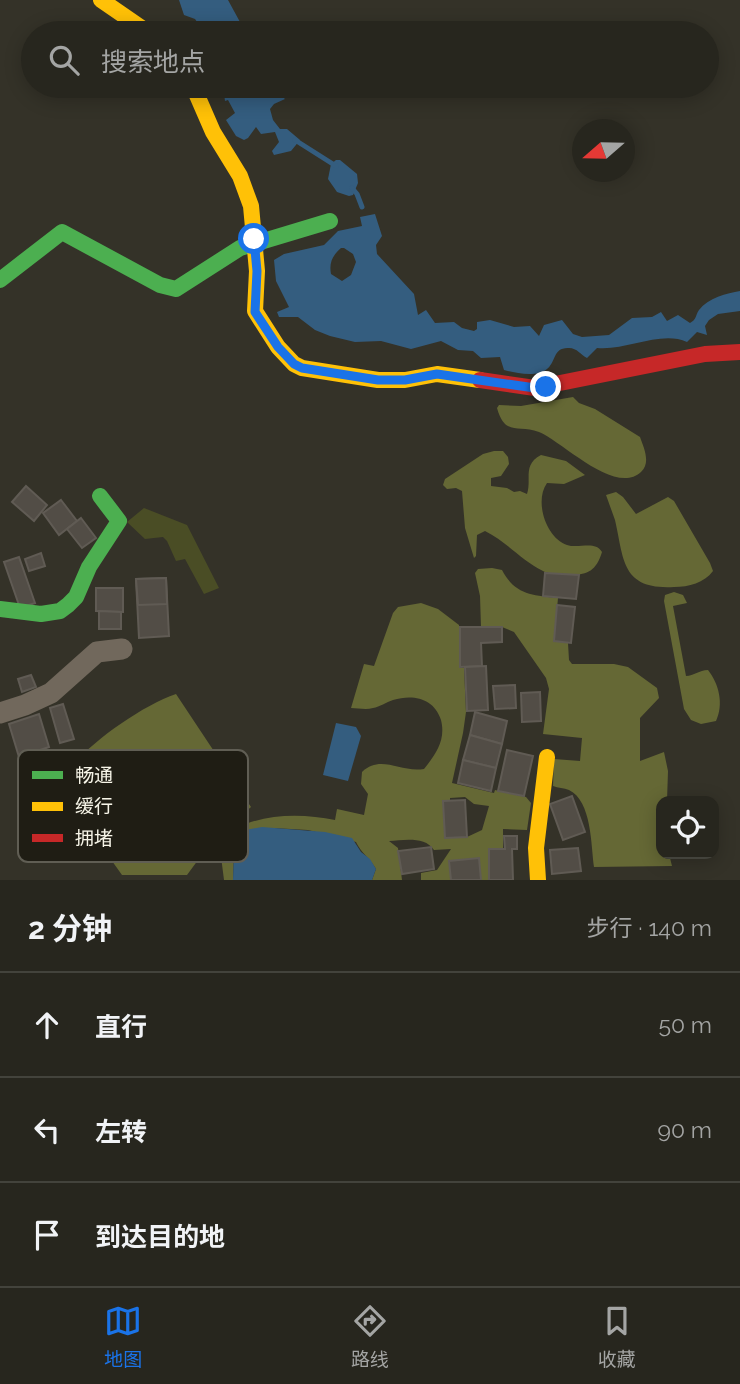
<!DOCTYPE html>
<html lang="zh">
<head>
<meta charset="utf-8">
<style>
	:root { --surface:#27261e; --page:#2f2e27; --text:#f1f3f6; --muted:#a4a5a4; --line:#43433c; --accent:#1a73e8 }
	body { margin:0; font-family:Raleway,"Noto Sans SC",sans-serif; background:var(--page); color:var(--text) }
	.controls { position:absolute; right:21px; bottom:21px; display:grid; overflow:hidden; border-radius:14px; box-shadow:0 4px 18px #0003 }
	.controls button { width:63px; height:63px; display:grid; place-items:center; padding:0; border:0; border-bottom:2px solid var(--line); background:var(--surface); color:var(--text); font:35px sans-serif }
	.compass { position:absolute; left:572px; top:119px; width:63px; height:63px; border-radius:50%; background:var(--surface); box-shadow:0 4px 18px #0003; rotate:250deg }
	.stop { position:absolute; width:21px; height:21px; margin:-16px; border:5px solid #1a73e8; border-radius:50%; background:#fff }
	.stop.end { background:#1a73e8; border-color:#fff; box-shadow:0 2px 7px #0008 }
	.list { margin:0; padding:0; list-style:none }
	h2 { display:flex; justify-content:space-between; align-items:center; height:91px; margin:0; padding:0 28px; font-size:30px }
	h2 small { font-size:23px; font-weight:400; color:var(--muted) }
	.list li { display:grid; grid-template-columns:46px 1fr auto; gap:21px; align-items:center; box-sizing:border-box; height:105px; padding:0 28px; border-top:2px solid var(--line) }
	.list b { display:block; font-size:26px; white-space:nowrap }
	.list em { font-size:23px; font-style:normal; color:var(--muted) }
	.icon { flex:none; width:38px; height:38px; fill:none; stroke:currentColor; stroke-width:2; stroke-linecap:round; stroke-linejoin:round }
	.map { position:relative; flex:none; width:740px; height:880px; overflow:hidden }
	.search { position:absolute; background:var(--surface); box-shadow:0 4px 18px #0003; left:21px; right:21px; top:21px; height:77px; display:flex; align-items:center; gap:18px; box-sizing:border-box; padding:0 24px; border-radius:38px; color:var(--muted); font-size:26px }
	.sheet { height:406px; background:var(--surface) }
	nav { display:flex; justify-content:space-around; align-items:center; box-sizing:border-box; height:98px; border-top:2px solid var(--line); background:var(--surface); font-size:19px; color:var(--muted) }
	nav a { display:grid; justify-items:center; gap:4px }
	nav .on { color:var(--accent) }
	.map>svg:first-child { display:block }
</style>
</head>
<body>
<div class="map">
<svg width="740" height="880" viewBox="0 0 740 880">
	<rect width="100%" height="100%" fill="#343228"/>
	<!-- green -->
	<polygon fill="#4a4d25" points="144,508 187,525 219,588 204,594 185,559 176,561 167,541 163,537 145,539 127,522"/>
	<!-- forest -->
	<g fill="#656835" fill-rule="evenodd">
		<path d="M 573,397 L 579,403 L 595,409 L 640,437 C 644,448 651,463 641,472 C 615,496 563,442 539,432 C 518,424 505,437 497,408 L 499,405 L 521,406 Z"/>
		<path d="M 494,451 L 503,451 L 508,457 L 509,464 L 501,476 L 491,478 L 491,486 L 507,488 L 514,492 L 520,491 L 527,494 C 532,479 522,465 541,455 L 566,461 L 585,475 L 564,484 L 547,483 C 534,501 546,538 567,545 C 579,549 595,540 602,552 C 595,576 581,576 559,574 C 554,573 548,574 543,571 C 522,561 507,542 485,531 L 477,535 L 476,556 L 474,558 L 465,528 L 462,491 L 456,488 L 447,489 L 443,485 L 445,479 L 483,454 Z"/>
		<path d="M 616,492 L 623,497 L 636,514 L 668,497 L 674,501 L 710,563 L 713,571 C 704,583 689,587 674,587 C 621,590 624,559 615,520 C 612,512 609,503 606,495 Z"/>
		<path d="M 492,568 L 502,570 C 515,595 532,595 558,598 L 554,641 L 568,643 L 569,660 L 572,664 L 614,664 L 628,667 L 657,688 L 659,698 L 640,718 L 640,761 L 664,752 L 668,771 L 667,801 L 661,801 L 660,804 L 661,854 L 669,854 L 672,866 L 594,867 C 591,846 592,801 569,790 C 564,788 558,788 553,786 L 554,759 L 580,761 L 582,738 L 543,734 L 549,689 L 546,678 L 514,632 L 502,627 L 481,627 L 480,596 L 475,573 L 478,569 Z"/>
		<path d="M 674,592 L 683,595 L 687,603 L 673,606 L 686,676 C 694,676 699,670 708,670 C 719,684 724,704 716,721 L 701,724 L 691,720 L 684,709 L 664,601 L 665,595 Z"/>
		<path d="M 421,603 L 438,609 L 459,625 L 460,668 L 464,668 L 466,712 L 463,733 L 452,783 L 494,793 L 495,790 L 526,797 L 531,803 L 527,830 L 503,829 L 503,848 L 489,848 L 489,880 L 481,880 L 479,858 L 449,861 L 451,880 L 421,880 L 421,873 L 437,870 L 451,849 L 434,850 C 425,836 404,840 389,841 L 398,848 L 402,880 L 372,880 L 376,869 C 370,858 361,853 356,842 L 308,830 L 273,828 L 229,842 L 234,850 L 233,880 L 224,880 L 219,841 C 248,813 297,812 335,820 L 337,809 L 364,815 L 368,794 L 361,784 L 362,772 C 381,754 400,773 424,769 C 436,754 446,740 441,720 C 434,698 413,694 393,700 C 386,702 380,707 373,708 C 366,710 358,708 351,708 L 364,664 L 374,666 L 393,613 L 398,607 ZM 465,797 L 474,804 L 489,806 L 482,830 L 467,837 L 445,838 L 443,801 L 450,800 L 450,798 Z"/>
		<path d="M 176,694 L 251,807 L 212,841 L 187,875 L 122,875 L 60,788 C 64,780 68,771 74,764 C 96,738 144,705 176,694 Z"/>
	</g>
	<!-- water -->
	<g fill="#345d7f" fill-rule="evenodd">
		<polygon points="179,0 228,0 246,33 205,33 195,19 184,15"/>
		<polygon points="223,86 272,86 285,99 274,104 270,109 273,120 280,129 287,129 300,140 291,151 274,155 272,151 279,142 275,132 261,134 256,127 248,138 244,140 236,136 226,120 235,113 228,100 225,101"/>
		<polygon points="336,160 340,160 357,174 358,183 353,195 349,196 337,192 328,179 331,164"/>
		<path d="M 375,214 L 382,236 L 376,245 L 377,254 L 414,294 L 418,315 L 426,310 L 435,323 L 454,322 L 462,328 L 474,331 L 477,329 L 477,322 L 490,320 L 514,327 L 530,326 L 539,336 L 544,325 L 562,320 L 573,334 L 582,337 L 609,335 L 632,318 L 652,317 L 661,312 L 667,321 L 678,315 L 690,323 C 697,319 695,316 699,310 C 708,298 727,293 740,291 L 740,311 L 718,314 L 709,320 L 705,326 L 707,335 L 697,332 L 687,342 C 661,330 626,351 597,348 L 587,358 C 581,355 577,348 569,348 C 553,347 556,362 547,369 C 537,378 515,373 504,370 L 500,357 L 481,358 L 473,351 L 458,350 L 441,341 L 411,349 L 381,341 L 355,342 L 330,336 L 315,330 L 298,317 L 279,317 L 277,312 L 289,307 L 276,281 L 274,260 L 284,254 L 324,245 L 338,231 L 362,226 L 360,217 ZM 341,248 L 344,248 L 353,254 L 356,262 L 351,275 L 342,281 L 331,274 C 329,263 332,256 341,248 Z"/>
		<polygon points="336,723 356,727 361,736 348,781 323,775"/>
		<polygon points="262,827 325,832 352,838 361,852 370,859 376,869 372,880 233,880 234,850 229,842 231,836 240,831"/>
	</g>
	<g fill="none" stroke-linecap="round" stroke-linejoin="round">
		<!-- stream -->
		<g stroke="#345d7f" stroke-width="5">
			<polyline points="295,140 336,166"/>
			<polyline points="352,188 357,194 362,207"/>
		</g>
	</g>
	<!-- building -->
	<g fill="#524d46" stroke="#605b54" stroke-width="2">
		<polygon points="26,486 47,505 34,521 12,502"/>
		<polygon points="61,500 77,521 59,535 43,513"/>
		<polygon points="81,518 96,538 82,548 67,529"/>
		<polygon points="41,553 45,566 29,571 25,559"/>
		<polygon points="19,557 35,603 20,608 4,562"/>
		<polygon points="545,573 579,575 576,599 543,596"/>
		<polygon points="166,578 169,636 139,638 136,579"/>
		<polygon points="166,578 167,604 138,605 136,579"/>
		<polygon points="96,588 123,588 123,612 96,611"/>
		<polygon points="557,605 575,607 571,643 554,641"/>
		<polygon points="99,611 121,612 121,629 99,629"/>
		<polygon points="460,627 502,627 502,642 481,643 482,666 460,667"/>
		<polygon points="486,666 488,710 467,711 465,667"/>
		<polygon points="31,675 36,687 22,692 18,679"/>
		<polygon points="515,685 516,708 495,709 493,686"/>
		<polygon points="540,692 541,721 522,722 521,693"/>
		<polygon points="63,704 74,739 60,743 50,708"/>
		<polygon points="475,712 507,721 502,744 470,735"/>
		<polygon points="39,714 49,747 19,757 9,724"/>
		<polygon points="470,735 502,744 496,768 463,760"/>
		<polygon points="507,750 533,756 524,796 498,791"/>
		<polygon points="463,760 496,768 491,791 458,783"/>
		<polygon points="572,796 585,832 563,840 550,804"/>
		<polygon points="465,800 467,837 445,838 443,801"/>
		<polygon points="504,836 517,836 517,849 512,849 513,880 489,880 489,849 505,849"/>
		<polygon points="431,847 434,869 402,874 398,851"/>
		<polygon points="578,848 581,871 552,874 550,850"/>
		<polygon points="479,858 481,880 451,880 449,861"/>
	</g>
	<g fill="none" stroke-linecap="round" stroke-linejoin="round">
		<!-- street -->
		<polyline stroke="#71685c" stroke-width="21" points="0,713 25,705 51,693 97,652 122,649"/>
		<!-- fast -->
		<g stroke="#4caf50" stroke-width="16">
			<polyline points="0,280 62,232 160,285 176,289 240,248 330,221"/>
			<polyline points="0,609 41,614 60,611 68,605 76,597 89,567 119,521 100,496"/>
		</g>
		<!-- slow -->
		<g stroke="#ffc107" stroke-width="16">
			<polyline points="101,0 149,33"/>
			<polyline points="193,86 213,132 240,176 251,206 257,271 255,311 278,347 294,364 302,368 378,380 405,380 437,374 480,380"/>
			<polyline points="538,880 536,848 547,757"/>
		</g>
		<!-- jam -->
		<polyline stroke="#c62828" stroke-width="16" points="480,380 535,388 705,354 740,352"/>
	</g>
	<g fill="none" stroke-linecap="round" stroke-linejoin="round">
		<!-- route -->
		<polyline stroke="#1a73e8" stroke-width="9" points="254,239 257,271 255,312 278,347 294,364 302,368 378,380 405,380 437,374 535,388 546,387"/>
	</g>
	<!-- legend -->
	<rect x="18" y="750" width="230" height="112" rx="10" fill="#1f1d14" stroke="#605e54" stroke-width="2"/>
	<rect x="32" y="771" width="31" height="8" fill="#4caf50"/>
	<rect x="32" y="802" width="31" height="9" fill="#ffc107"/>
	<rect x="32" y="834" width="31" height="8" fill="#c62828"/>
	<g font-size="19" fill="#f7f5e8">
		<text x="75" y="782">畅通</text>
		<text x="75" y="813">缓行</text>
		<text x="75" y="845">拥堵</text>
	</g>
</svg>
<div class="controls">
<button><svg class="icon" aria-label="locate" viewBox="0 0 24 24"><circle cx="12" cy="12" r="6"/><path d="M12 2v4M12 18v4M2 12h4M18 12h4"/></svg></button>
</div>
<svg class="compass" viewBox="-18 -18 36 36"><path d="M0-13l5 13h-10z" fill="#e53935"/><path d="M0 13l5-13h-10z" fill="#a4a5a4"/></svg>
<div class="stop" style="left:254px;top:239px"></div>
<div class="stop end" style="left:546px;top:387px"></div>
<div class="search"><svg class="icon" aria-label="search" viewBox="0 0 24 24"><circle cx="10" cy="10" r="6"/><path d="M15 15l6 6"/></svg>搜索地点</div>
</div>
<section class="sheet">
<h2>2 分钟<small>步行 · 140 m</small></h2>
<ul class="list">
<li><svg class="icon" aria-label="ahead" viewBox="0 0 24 24"><path d="M12 20V5M6 11l6-6 6 6"/></svg><div><b>直行</b></div><em>50 m</em></li>
<li><svg class="icon" aria-label="left" viewBox="0 0 24 24"><path d="M17 20v-9H6M10 6l-5 5 5 5"/></svg><div><b>左转</b></div><em>90 m</em></li>
<li><svg class="icon" aria-label="arrive" viewBox="0 0 24 24"><path d="M6 21V4h12l-3 4 3 4H6"/></svg><div><b>到达目的地</b></div></li>
</ul>
</section>
<nav>
<a class="on"><svg class="icon" aria-label="map" viewBox="0 0 24 24"><path d="M3 6l6-2 6 2 6-2v14l-6 2-6-2-6 2zM9 4v14M15 6v14"/></svg>地图</a>
<a><svg class="icon" aria-label="directions" viewBox="0 0 24 24"><path d="M12 3l9 9-9 9-9-9zM9 14v-3h6M13 9l2 2-2 2"/></svg>路线</a>
<a><svg class="icon" aria-label="saved" viewBox="0 0 24 24"><path d="M7 4h10v16l-5-4-5 4z"/></svg>收藏</a>
</nav>
</body>
</html>
